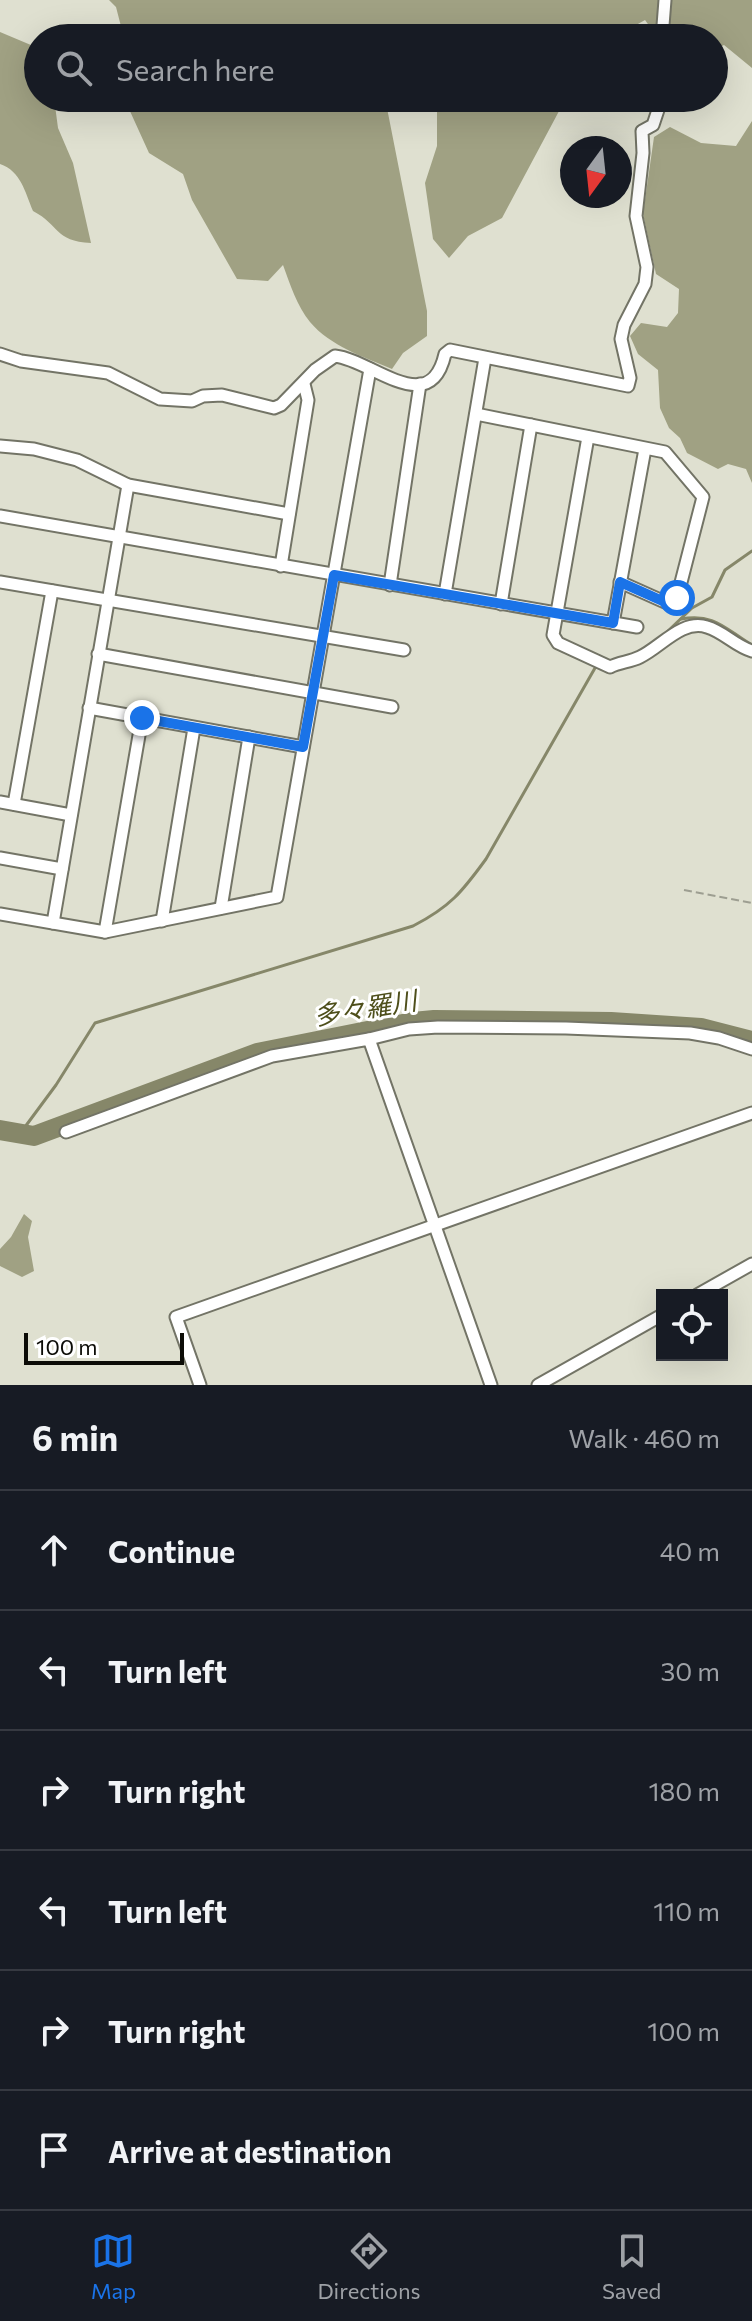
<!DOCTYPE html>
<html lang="en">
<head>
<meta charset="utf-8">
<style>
	:root { --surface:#171b24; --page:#242831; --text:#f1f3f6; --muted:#9ea1a6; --line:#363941; --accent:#1a73e8 }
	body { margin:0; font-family:Commissioner,"Noto Sans JP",sans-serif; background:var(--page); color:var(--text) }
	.controls { position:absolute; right:24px; bottom:24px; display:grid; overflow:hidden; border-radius:0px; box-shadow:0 8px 32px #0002 }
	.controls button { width:72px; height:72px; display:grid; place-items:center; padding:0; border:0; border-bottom:2px solid var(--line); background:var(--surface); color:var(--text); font:40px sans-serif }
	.compass { position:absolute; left:560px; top:136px; width:72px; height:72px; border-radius:50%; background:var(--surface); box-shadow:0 8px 32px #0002; rotate:195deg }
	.scale { position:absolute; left:24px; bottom:20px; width:160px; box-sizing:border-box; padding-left:8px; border:4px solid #0c0c07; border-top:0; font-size:22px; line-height:28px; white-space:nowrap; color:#0c0c07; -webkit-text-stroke:6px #fff; paint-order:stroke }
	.stop { position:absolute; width:24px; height:24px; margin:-18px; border:6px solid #1a73e8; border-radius:50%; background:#fff }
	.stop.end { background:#1a73e8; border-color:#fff; box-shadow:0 2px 8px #0008 }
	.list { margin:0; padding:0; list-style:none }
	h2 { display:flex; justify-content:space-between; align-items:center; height:104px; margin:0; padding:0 32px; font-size:34px }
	h2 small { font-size:26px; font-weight:400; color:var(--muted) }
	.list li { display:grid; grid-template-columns:52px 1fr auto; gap:24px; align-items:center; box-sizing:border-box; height:120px; padding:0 32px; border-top:2px solid var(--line) }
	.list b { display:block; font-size:30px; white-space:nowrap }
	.list em { font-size:26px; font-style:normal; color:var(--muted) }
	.icon { flex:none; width:44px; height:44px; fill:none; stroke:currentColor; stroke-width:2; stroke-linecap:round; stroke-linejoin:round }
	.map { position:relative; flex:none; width:752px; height:1385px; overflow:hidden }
	.search { position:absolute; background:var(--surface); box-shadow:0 8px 32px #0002; left:24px; right:24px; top:24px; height:88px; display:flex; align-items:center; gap:20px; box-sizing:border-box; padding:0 28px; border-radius:44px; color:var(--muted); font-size:30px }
	.sheet { height:824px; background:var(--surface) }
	nav { display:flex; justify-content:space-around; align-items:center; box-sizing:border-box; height:112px; border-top:2px solid var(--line); background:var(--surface); font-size:22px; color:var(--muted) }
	nav a { display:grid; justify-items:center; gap:4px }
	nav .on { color:var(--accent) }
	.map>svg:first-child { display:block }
</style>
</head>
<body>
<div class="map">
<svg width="752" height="1385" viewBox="0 0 752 1385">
	<rect width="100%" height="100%" fill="#dfe0d0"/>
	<!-- forest -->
	<g fill="#a0a183">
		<polygon points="109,0 752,0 752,68 724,45 714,50 714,38 658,38 645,20 613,38 124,38 116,7"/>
		<path d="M 0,32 L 38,48 L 38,98 L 54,98 L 58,128 L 73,163 L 91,243 C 54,241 60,225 33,211 C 25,192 21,171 0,164 Z"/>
		<path d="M 124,98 L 392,98 L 387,108 L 427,311 L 427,336 L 403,353 L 392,369 C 364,357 330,346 310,322 C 297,306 290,284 283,265 L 268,281 L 237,279 L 192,200 L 183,174 L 149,153 Z"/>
		<polygon points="437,98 566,98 502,218 468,236 449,258 433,239 425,183 437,146"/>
		<polygon points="752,121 752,483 746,469 728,464 718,469 687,453 680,438 669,428 660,408 658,370 638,354 630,336 641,323 667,327 678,313 679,289 656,274 643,214 654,137 670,127 701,143 736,146"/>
		<polygon points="24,1214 32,1221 28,1237 34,1271 22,1277 0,1266 0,1249 11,1237"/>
	</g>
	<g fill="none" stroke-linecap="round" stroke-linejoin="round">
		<!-- stream -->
		<g stroke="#868769" stroke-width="3">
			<path d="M 681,619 C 715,613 725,629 752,645"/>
			<polyline points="668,631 692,608 712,597 725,570 752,551"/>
			<path d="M 19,1135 L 56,1085 L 95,1023 L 413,926 C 450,907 462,892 486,859 L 595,668 L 598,666"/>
		</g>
		<!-- river -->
		<polyline stroke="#868769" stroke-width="20" points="0,1130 34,1136 257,1053 413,1022 434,1020 611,1022 701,1028 752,1041"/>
		<defs>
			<g id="minor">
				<polyline points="662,38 665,0"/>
				<path d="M 0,354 L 21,361 L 108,373 L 160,399 L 192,401 L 203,396 L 222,395 L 274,408 L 281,405 L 315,370 L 335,356 C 372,360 430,420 445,354 L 450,350 L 628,386 L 630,378 L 621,339 L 624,325 L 645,284 L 647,267 L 636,216 L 643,153 L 642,131 L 653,125 L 662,98"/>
				<polyline points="476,414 665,452 703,497 677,598 667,603 620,582"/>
				<path d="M 588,437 L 553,635 L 558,643 L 610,667 C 620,662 630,662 640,657 C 661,647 682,619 707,627 C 724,632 735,646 752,651"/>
				<polyline points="0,446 34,449 77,460 128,485 289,514"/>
				<polyline points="0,516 637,627"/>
				<polyline points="281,566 308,400 304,384"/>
				<polyline points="0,582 404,650"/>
				<polyline points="390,585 420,384"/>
				<polyline points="445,594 485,358"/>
				<polyline points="501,604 531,425"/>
				<polyline points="613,623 645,449"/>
				<polyline points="98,654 392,707"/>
				<polyline points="89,708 303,747"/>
				<polyline points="0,802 71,815"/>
				<polyline points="14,804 52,591"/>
				<polyline points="0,858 62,869"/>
				<polyline points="221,908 249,737"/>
				<polyline points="0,914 105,932 277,897 370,369"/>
				<polyline points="162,921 194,728"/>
				<polyline points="53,923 128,485"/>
				<polyline points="105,932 142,718"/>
				<polyline points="369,1039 409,1029 438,1027 566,1028 690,1033 719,1038 752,1049"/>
				<polyline points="66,1132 272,1056 369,1039 491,1385"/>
				<polyline points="697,1295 752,1264"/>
				<polyline points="200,1385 176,1317 752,1113"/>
				<polyline points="538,1385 662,1315"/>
			</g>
		</defs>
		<!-- minor casing -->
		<use href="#minor" stroke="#737466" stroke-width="15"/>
		<!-- path -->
		<polyline stroke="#9d9e91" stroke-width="2" stroke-dasharray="8 4" stroke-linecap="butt" points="684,890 752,903"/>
		<!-- minor -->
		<use href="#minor" stroke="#fff" stroke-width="11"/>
	</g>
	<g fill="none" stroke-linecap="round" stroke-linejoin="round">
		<!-- route -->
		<polyline stroke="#1a73e8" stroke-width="10" points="142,718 303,747 334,575 613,623 620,582 667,603 677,598"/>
	</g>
	<g text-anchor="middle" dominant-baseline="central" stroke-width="6" stroke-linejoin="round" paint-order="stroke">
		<!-- water labels -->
		<g font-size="26" font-style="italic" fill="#4e4f1b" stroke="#fff">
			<text transform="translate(365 1007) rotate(-9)">多々羅川</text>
		</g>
	</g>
</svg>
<div class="controls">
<button><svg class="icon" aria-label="locate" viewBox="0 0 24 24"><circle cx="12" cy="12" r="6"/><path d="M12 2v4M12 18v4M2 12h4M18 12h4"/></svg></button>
</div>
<svg class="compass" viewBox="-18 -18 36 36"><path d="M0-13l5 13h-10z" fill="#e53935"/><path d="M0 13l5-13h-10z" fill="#9ea1a6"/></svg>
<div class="scale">100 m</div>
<div class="stop" style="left:677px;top:598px"></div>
<div class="stop end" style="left:142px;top:718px"></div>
<div class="search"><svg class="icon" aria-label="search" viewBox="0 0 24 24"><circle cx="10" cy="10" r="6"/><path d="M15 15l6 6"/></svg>Search here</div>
</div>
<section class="sheet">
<h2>6 min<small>Walk · 460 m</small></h2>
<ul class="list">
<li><svg class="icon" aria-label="ahead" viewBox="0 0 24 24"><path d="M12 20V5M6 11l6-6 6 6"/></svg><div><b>Continue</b></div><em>40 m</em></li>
<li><svg class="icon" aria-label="left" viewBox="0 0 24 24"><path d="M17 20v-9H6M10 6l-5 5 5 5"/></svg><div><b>Turn left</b></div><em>30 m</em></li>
<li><svg class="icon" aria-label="right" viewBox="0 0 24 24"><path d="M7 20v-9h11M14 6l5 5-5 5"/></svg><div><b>Turn right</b></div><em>180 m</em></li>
<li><svg class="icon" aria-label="left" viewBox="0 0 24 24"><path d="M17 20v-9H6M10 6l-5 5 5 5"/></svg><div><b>Turn left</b></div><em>110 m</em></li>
<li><svg class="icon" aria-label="right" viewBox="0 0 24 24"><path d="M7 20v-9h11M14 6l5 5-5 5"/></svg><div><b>Turn right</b></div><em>100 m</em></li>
<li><svg class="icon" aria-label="arrive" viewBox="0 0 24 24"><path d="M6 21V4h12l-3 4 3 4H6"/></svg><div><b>Arrive at destination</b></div></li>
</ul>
</section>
<nav>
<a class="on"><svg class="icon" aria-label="map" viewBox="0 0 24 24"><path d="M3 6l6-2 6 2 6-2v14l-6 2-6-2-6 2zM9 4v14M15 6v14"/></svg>Map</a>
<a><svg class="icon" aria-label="directions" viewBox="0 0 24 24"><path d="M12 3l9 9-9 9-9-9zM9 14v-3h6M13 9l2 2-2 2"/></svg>Directions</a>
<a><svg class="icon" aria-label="saved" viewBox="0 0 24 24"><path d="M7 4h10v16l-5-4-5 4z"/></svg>Saved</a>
</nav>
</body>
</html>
